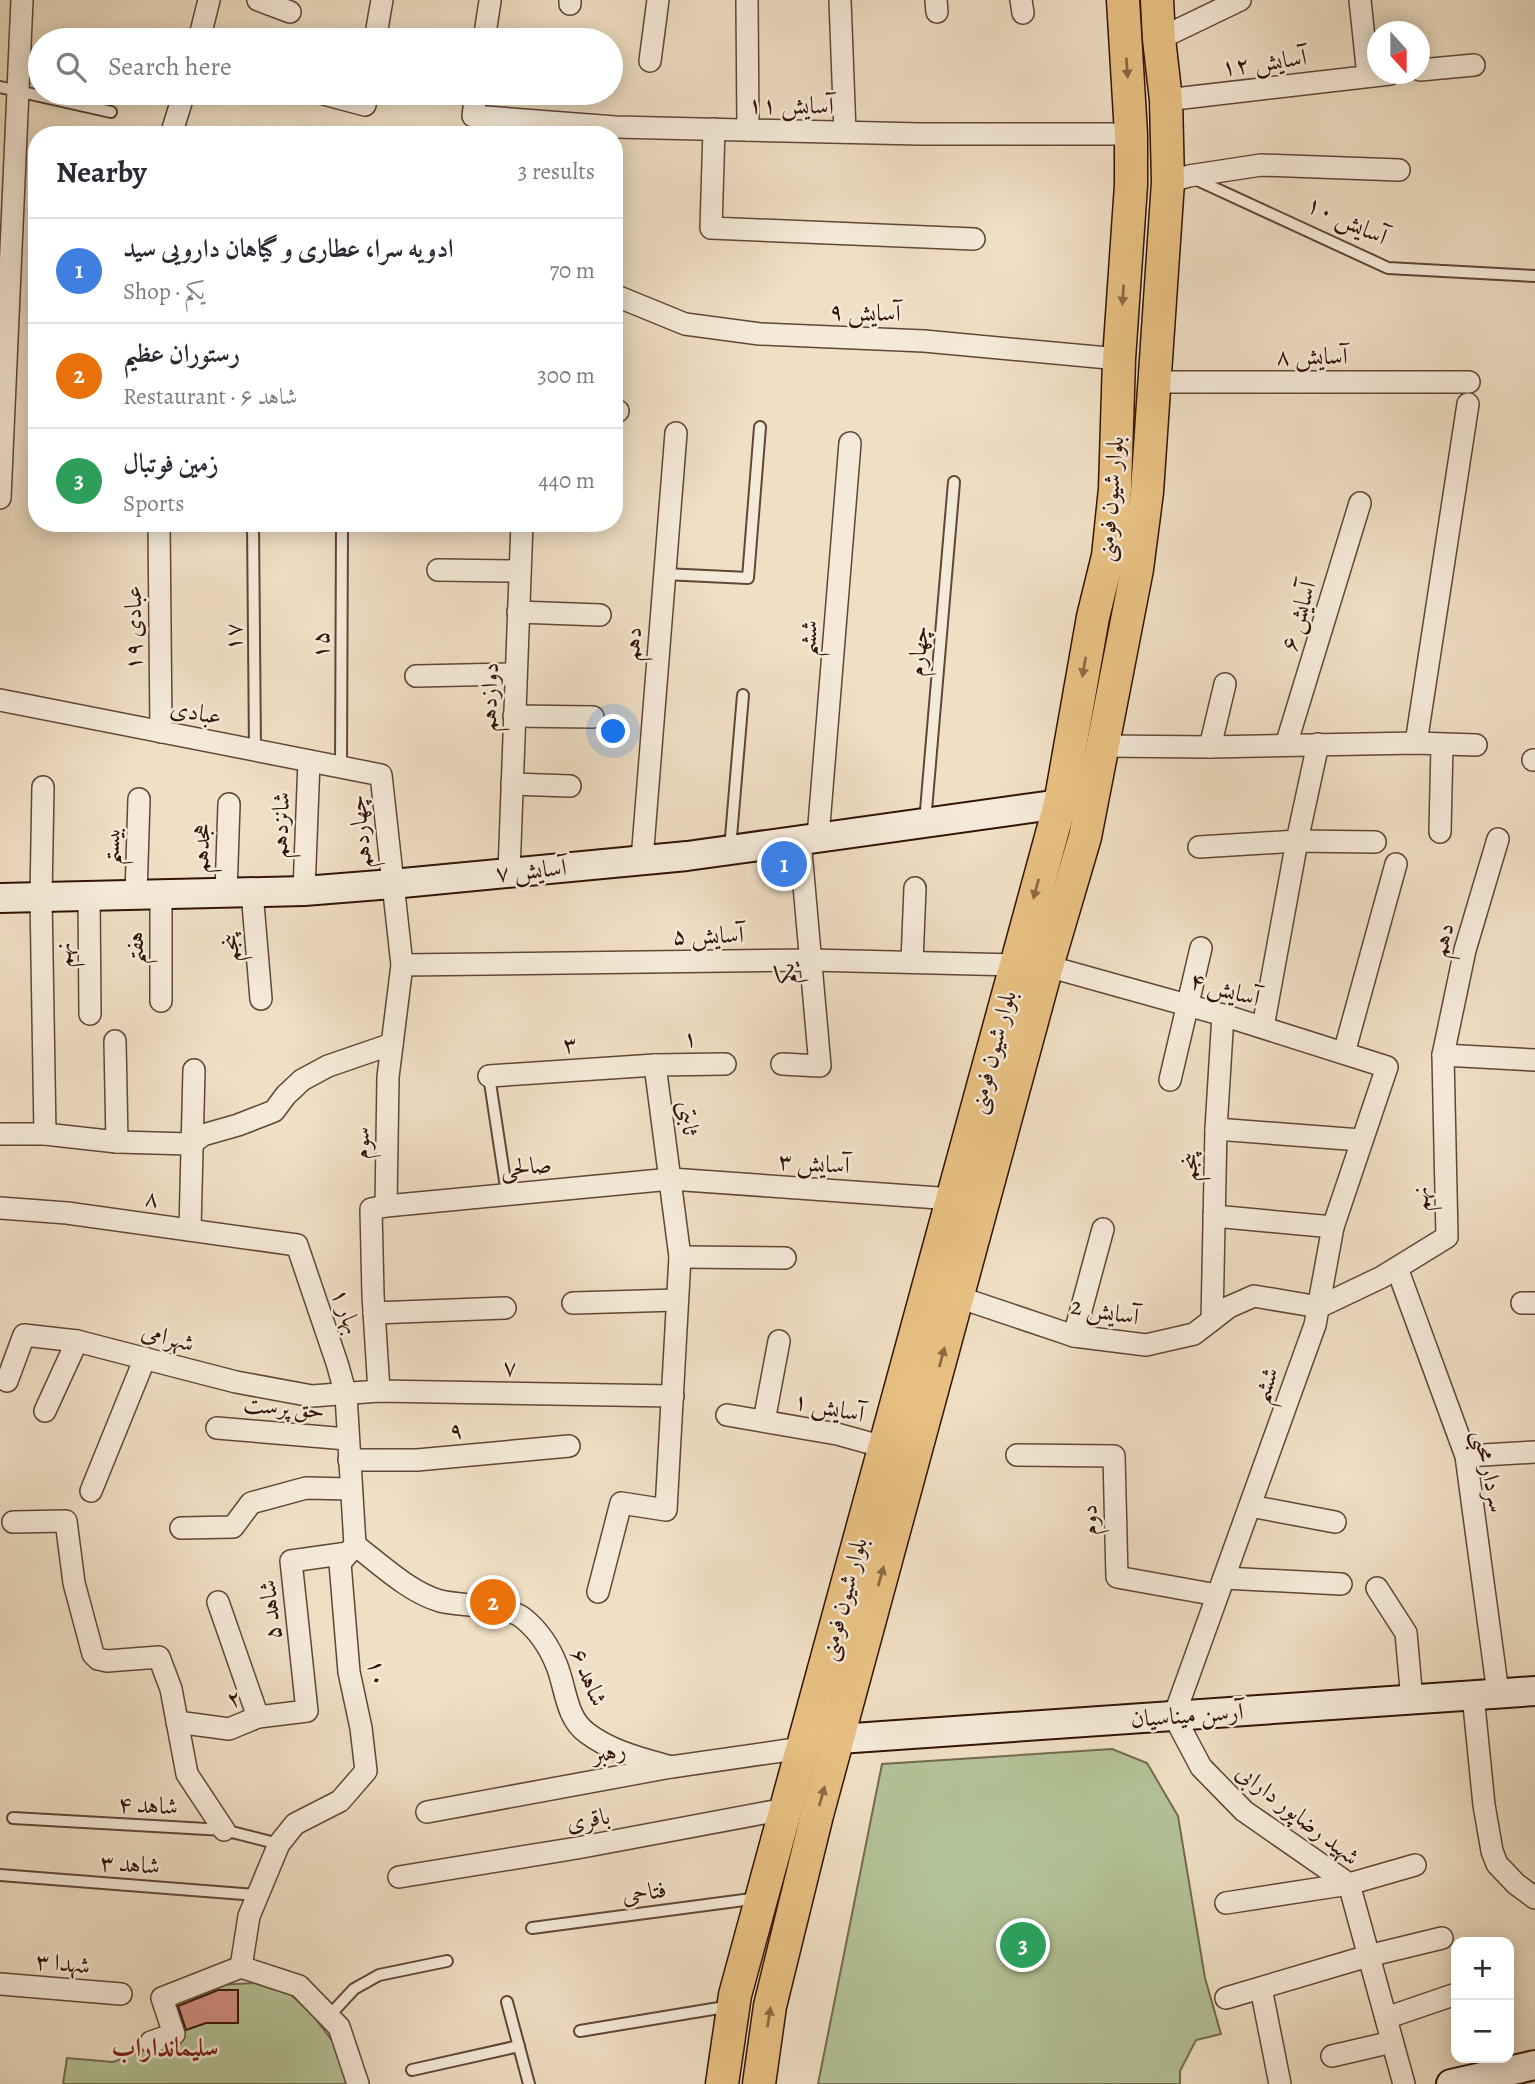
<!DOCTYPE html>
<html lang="en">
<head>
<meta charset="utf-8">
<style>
	:root { --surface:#fff; --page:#f7f7f7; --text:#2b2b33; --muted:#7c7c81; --line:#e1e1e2; --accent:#7c3aed }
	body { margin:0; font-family:Alegreya,Amiri,serif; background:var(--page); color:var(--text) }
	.controls { position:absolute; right:21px; bottom:21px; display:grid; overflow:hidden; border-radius:14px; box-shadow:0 4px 18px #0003 }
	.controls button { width:63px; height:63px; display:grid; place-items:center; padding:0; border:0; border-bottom:2px solid var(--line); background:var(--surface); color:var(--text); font:35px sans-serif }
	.compass { position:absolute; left:1367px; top:21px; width:63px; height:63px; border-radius:50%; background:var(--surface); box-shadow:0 4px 18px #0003; rotate:159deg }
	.you { position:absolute; left:614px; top:732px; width:24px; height:24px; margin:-18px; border:5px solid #fff; border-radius:50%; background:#1a73e8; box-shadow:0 0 0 10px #1a73e833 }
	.badge { display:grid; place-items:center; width:46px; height:46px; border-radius:50%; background:var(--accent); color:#fff; font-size:23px; font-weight:700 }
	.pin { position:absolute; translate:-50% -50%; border:4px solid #fff; box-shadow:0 2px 7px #0006 }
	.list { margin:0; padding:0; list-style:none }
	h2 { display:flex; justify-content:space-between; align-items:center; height:91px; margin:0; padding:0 28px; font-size:30px }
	h2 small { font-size:23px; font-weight:400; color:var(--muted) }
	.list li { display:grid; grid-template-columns:46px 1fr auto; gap:21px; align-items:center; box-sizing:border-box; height:105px; padding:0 28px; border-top:2px solid var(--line) }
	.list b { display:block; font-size:26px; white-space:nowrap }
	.list p { margin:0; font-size:23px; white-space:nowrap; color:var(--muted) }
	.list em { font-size:23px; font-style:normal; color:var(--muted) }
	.icon { flex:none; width:38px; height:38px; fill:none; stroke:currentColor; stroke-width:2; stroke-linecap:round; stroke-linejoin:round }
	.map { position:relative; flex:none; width:1535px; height:2084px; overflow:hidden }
	.search { position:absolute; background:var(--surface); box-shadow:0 4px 18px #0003; left:28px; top:28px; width:595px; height:77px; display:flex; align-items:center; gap:18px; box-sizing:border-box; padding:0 24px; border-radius:38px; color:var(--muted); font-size:26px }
	.panel { position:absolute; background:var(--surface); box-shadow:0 4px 18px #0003; left:28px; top:126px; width:595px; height:406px; border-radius:28px }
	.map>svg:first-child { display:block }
</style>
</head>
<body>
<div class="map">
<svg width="1535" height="2084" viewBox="0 0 1535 2084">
	<rect width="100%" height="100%" fill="#efdfc4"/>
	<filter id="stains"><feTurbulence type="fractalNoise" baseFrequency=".00286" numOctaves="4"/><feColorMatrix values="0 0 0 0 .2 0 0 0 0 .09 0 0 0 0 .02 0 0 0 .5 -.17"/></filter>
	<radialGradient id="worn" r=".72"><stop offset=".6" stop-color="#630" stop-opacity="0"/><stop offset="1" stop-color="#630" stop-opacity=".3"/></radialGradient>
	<!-- green -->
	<g fill="#b4c398" stroke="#736b4f" stroke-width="2">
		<polygon points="1112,1749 1147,1763 1178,1816 1205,1978 1221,2034 1196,2040 1180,2071 1180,2084 818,2084 882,1764"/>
		<polygon points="277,1982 311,2013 334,2043 348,2084 63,2084 67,2058 113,2062 184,2036 171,2002 218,1985"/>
	</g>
	<!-- building -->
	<polygon fill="#d38f83" stroke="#321306" stroke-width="2" points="218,1990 238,1990 238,2023 206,2023 186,2030 178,2006"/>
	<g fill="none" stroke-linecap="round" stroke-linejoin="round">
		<defs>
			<g id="lane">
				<polyline points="0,87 111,112"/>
				<polyline points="1195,179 1388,268 1535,276"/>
				<polyline points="253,523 255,751"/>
				<polyline points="664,574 748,578 760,427"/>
				<polyline points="341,768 342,523"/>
				<polyline points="925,822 954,482"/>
				<polyline points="730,849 743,695"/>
				<polyline points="489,1076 507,1194"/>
				<polyline points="13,1818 224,1830 279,1844"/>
				<polyline points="0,1875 257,1895"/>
				<polyline points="532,1928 759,1898"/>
				<polyline points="507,2002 529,2084"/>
				<polyline points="328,2017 354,1989 379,1975 447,1961"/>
				<polyline points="580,2031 731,2006"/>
				<polyline points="412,2070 519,2046"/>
			</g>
			<g id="street">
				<polyline points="258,0 290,12"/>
				<polyline points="747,0 748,130"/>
				<polyline points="840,0 845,132"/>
				<polyline points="936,0 937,12"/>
				<polyline points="1021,0 1023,13"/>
				<polyline points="1360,0 1368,76"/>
				<polyline points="570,4 570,0"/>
				<polyline points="1159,39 1240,0"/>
				<polyline points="199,40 209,0"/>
				<polyline points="375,40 382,0"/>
				<polyline points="484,40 490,1"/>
				<polyline points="650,61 658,0"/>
				<polyline points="1420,70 1474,65"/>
				<polyline points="320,93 365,105 367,93"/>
				<polyline points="476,93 473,116 615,127 920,134 1131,134"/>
				<polyline points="1166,100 1390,74"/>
				<polyline points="714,129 711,228 974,239"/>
				<polyline points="171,135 184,93"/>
				<polyline points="1168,182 1189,176 1261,165 1399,170"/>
				<polyline points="614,295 685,324 760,334 924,341 1119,359"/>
				<polyline points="1156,382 1469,382"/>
				<polyline points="614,411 618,411"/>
				<polyline points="0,498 22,0"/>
				<polyline points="159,523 161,732"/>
				<polyline points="438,570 520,571"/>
				<polyline points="518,612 600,615"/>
				<polyline points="416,676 516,674"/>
				<polyline points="0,700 381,775 402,965 388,1077 386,1206 371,1209 373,1295 379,1391"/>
				<polyline points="514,716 593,717"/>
				<polyline points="1416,743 1468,404"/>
				<polyline points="1286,745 1360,503"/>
				<polyline points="1102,746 1210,747 1416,743 1476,745"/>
				<polyline points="1210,747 1225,684"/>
				<polyline points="1533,760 1535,760"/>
				<polyline points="512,784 570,786"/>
				<polyline points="43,787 41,897 45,1134"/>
				<polyline points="1440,832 1442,746"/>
				<polyline points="818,837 850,443"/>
				<polyline points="1199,847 1297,841 1375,842"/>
				<polyline points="642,860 676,433"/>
				<polyline points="509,872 522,523"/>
				<polyline points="304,891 309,761"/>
				<polyline points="252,892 261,999"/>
				<polyline points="226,893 229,804"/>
				<polyline points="136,895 139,799"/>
				<polyline points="89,896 90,1014"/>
				<polyline points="912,962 915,888"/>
				<polyline points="402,965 811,960 1016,965"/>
				<polyline points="1047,966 1223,1015 1387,1067 1333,1227 1315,1325 1174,1716 1201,1767 1244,1811 1349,1884 1404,2084"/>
				<polyline points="161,1001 161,894"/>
				<polyline points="1263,1027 1297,841 1318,744"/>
				<polyline points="115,1041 117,1142"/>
				<polyline points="1344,1053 1396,864"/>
				<polyline points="1443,1055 1535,1060"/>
				<polyline points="782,1064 820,1066 800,840"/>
				<polyline points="489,1076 655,1065 725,1064"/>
				<polyline points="1170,1080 1201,948"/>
				<polyline points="1216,1129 1361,1140"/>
				<polyline points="0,1134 45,1134 117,1142 191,1144 203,1135 238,1125 274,1111 286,1095 302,1080 328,1066 392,1044"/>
				<polyline points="386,1206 671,1179 953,1199"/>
				<polyline points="0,1208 67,1213 297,1245 337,1363 346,1395 355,1545 340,1563 349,1672 361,1728 366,1771 340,1801 295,1824 279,1844 249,1916 241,1967 299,1986 339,2027 358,2084"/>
				<polyline points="1214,1216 1333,1227"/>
				<polyline points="190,1229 194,1070"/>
				<polyline points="680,1257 785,1258"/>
				<polyline points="1397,1268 1466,1456 1498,1693"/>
				<polyline points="958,1297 1074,1336 1146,1345 1194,1334 1229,1307 1254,1296 1319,1307 1382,1277 1447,1237 1443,1055 1465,950 1498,839"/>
				<polyline points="573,1303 677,1300"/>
				<polyline points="1522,1303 1535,1303"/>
				<polyline points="374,1313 505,1308"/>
				<polyline points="1212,1320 1216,1129 1223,1015"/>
				<polyline points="1074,1336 1103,1229"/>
				<polyline points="7,1381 24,1335 77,1341 236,1382 312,1396 379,1391 673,1396"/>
				<polyline points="45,1411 77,1341"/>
				<polyline points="727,1415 837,1434 884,1447"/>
				<polyline points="764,1421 779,1341"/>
				<polyline points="217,1428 347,1439"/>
				<polyline points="1017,1455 1114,1456 1117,1577 1217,1595"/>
				<polyline points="1466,1456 1535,1452"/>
				<polyline points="349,1460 417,1460 569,1446"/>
				<polyline points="91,1491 145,1358"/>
				<polyline points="1250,1506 1335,1522"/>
				<polyline points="13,1522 66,1521 74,1583 93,1654 98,1659 107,1661 159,1657 171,1689 187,1774 224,1830"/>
				<polyline points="181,1528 233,1527 251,1503 306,1488 351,1489"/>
				<path d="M 355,1545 C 380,1564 409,1592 440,1601 C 460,1606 507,1605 523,1618 C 538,1630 550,1648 557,1666 C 566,1689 566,1718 587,1733 C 612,1752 643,1759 671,1767"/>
				<polyline points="1224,1578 1341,1584"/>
				<polyline points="1377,1588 1406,1633 1412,1700"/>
				<polyline points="598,1592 621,1503 666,1510 680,1257 655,1065"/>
				<polyline points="218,1602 258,1717"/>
				<polyline points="1473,1695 1484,1805 1492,1851 1497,1864 1516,1884 1535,1898"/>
				<polyline points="177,1722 229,1729 258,1717 307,1711 291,1561 348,1553"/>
				<polyline points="427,1812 671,1767 802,1748"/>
				<polyline points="399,1877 577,1848 785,1809"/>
				<polyline points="1226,1903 1349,1884 1415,1865"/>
				<polyline points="0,1984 121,1994"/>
				<polyline points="1261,1988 1280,2084"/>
				<polyline points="1226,1998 1368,1956 1442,1938"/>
				<polyline points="1386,2018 1456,1994"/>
				<polyline points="151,2042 174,2034 162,1998 241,1967"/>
				<polyline points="1332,2056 1392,2042"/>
			</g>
			<g id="secondary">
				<polyline points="0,898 304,891 392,884 687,856 1060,804"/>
				<polyline points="839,1739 1535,1691"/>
				<polyline points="1451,2084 1535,2065"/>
			</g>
			<g id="primary">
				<polyline points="722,2084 735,1995 1060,804 1093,617 1108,556 1115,489 1119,359 1131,185 1131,134 1123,0"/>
				<polyline points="759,2084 770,2006 817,1815 1047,966 1085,837 1137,569 1147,492 1168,182 1166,100 1159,39 1157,0"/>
			</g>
		</defs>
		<!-- lane casing -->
		<use href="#lane" stroke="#614636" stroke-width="14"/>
		<!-- street casing -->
		<use href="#street" stroke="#614636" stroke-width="24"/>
		<!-- secondary casing -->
		<use href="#secondary" stroke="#321306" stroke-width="32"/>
		<!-- primary casing -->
		<use href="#primary" stroke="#321306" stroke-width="35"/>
		<!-- lane -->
		<use href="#lane" stroke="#f5ead9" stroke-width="10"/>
		<!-- street -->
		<use href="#street" stroke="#f5ead9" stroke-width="21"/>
		<!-- secondary -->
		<use href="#secondary" stroke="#f5ead9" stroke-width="28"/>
		<!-- primary -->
		<use href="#primary" stroke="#e8c082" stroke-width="32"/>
	</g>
	<!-- one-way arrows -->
	<defs><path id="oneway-solid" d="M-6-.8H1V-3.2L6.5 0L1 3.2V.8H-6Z" transform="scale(1.75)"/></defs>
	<g fill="#8d6a44">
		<use href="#oneway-solid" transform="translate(1127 68) rotate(86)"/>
		<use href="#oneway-solid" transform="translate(1123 295) rotate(94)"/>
		<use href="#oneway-solid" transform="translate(1084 667) rotate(100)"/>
		<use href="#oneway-solid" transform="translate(1036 889) rotate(105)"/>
		<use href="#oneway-solid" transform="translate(942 1357) rotate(-75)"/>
		<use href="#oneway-solid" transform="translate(881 1576) rotate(-74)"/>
		<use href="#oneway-solid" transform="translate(822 1796) rotate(-74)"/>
		<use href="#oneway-solid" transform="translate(769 2017) rotate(-81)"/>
	</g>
	<g text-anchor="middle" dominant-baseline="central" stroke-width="5" stroke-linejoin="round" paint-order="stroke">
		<!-- street labels -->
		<g font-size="24" fill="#321306" stroke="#f5ead9">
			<text transform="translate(1264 62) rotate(-7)">آسایش ۱۲</text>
			<text transform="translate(791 105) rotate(1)">آسایش ۱۱</text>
			<text transform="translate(1347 220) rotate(25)">آسایش ‍۱۰</text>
			<text transform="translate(865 312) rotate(2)">آسایش ۹</text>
			<text x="1312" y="356">آسایش ۸</text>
			<text transform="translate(1110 499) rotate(-85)">بلوار شیون فومنی</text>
			<text transform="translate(1298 616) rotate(-73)">آسایش ۶</text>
			<text transform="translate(133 628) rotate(-90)">عبادی ۱۹</text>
			<text transform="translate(233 637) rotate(-91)">۱۷</text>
			<text transform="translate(808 638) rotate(-85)">ششم</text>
			<text transform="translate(632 644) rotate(-86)">دهم</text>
			<text transform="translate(320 645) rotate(-90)">۱۵</text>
			<text transform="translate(918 651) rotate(-85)">چهارم</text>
			<text transform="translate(489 697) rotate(-88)">دوازدهم</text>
			<text transform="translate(196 712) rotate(11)">عبادی</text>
			<text transform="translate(280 825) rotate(-88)">شانزدهم</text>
			<text transform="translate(360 832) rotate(-96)">چهاردهم</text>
			<text transform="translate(111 846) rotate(-88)">بیستم</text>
			<text transform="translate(201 848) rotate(-88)">هجدهم</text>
			<text transform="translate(531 870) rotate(-5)">آسایش ۷</text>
			<text transform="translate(708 935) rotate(-1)">آسایش ۵</text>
			<text transform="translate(1442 940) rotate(-76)">دهم</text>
			<text transform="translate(135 948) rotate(-90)">هفتم</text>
			<text transform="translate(230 948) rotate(-95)">پنجم</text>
			<text transform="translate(63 955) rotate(-90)">نهم</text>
			<text transform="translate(786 974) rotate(-95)">یکم</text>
			<text transform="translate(1225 989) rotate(16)">آسایش ۴</text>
			<text transform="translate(690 1038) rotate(-1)">۱</text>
			<text transform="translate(570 1044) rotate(-4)">۳</text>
			<text transform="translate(992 1052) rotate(-75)">بلوار شیون فومنی</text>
			<text transform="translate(689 1118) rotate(82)">ثابتی</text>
			<text transform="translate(361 1143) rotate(-89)">سوم</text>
			<text transform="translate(814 1163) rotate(4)">آسایش ۳</text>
			<text transform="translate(526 1166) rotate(-5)">صالحی</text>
			<text transform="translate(1189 1167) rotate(-89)">پنجم</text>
			<text transform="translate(152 1198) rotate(7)">۸</text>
			<text transform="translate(1420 1199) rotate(-91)">نهم</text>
			<text transform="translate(347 1311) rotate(71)">بهار ۱</text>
			<text transform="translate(1105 1311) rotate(10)">آسایش 2</text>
			<text transform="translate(168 1337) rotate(15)">شهرامی</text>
			<text transform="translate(510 1367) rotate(1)">۷</text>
			<text transform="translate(1265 1385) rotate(-70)">ششم</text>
			<text transform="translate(284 1407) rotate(5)">حق پرست</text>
			<text transform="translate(829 1407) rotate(12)">آسایش ۱</text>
			<text transform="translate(456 1430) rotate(-5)">۹</text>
			<text transform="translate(1490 1471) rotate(78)">سردار محبی</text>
			<text transform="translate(1089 1520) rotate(-92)">دوم</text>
			<text transform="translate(843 1599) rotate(-75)">بلوار شیون فومنی</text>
			<text transform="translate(270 1610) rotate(-96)">شاهد ۵</text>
			<text transform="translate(378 1673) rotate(81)">۱۰</text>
			<text transform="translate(589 1677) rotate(68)">شاهد ۶</text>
			<text transform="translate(234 1698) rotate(-18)">۲</text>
			<text transform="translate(1187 1715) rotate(-4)">آرسن میناسیان</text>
			<text transform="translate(609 1752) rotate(-10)">رهبر</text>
			<text transform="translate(148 1805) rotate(3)">شاهد ۴</text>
			<text transform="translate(1298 1814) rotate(38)">شهید رضاپور دارابی</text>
			<text transform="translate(588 1819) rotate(-10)">باقری</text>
			<text transform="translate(130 1864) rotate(4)">شاهد ۳</text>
			<text transform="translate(644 1892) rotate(-8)">فتاحی</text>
			<text transform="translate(63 1963) rotate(5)">شهدا ۳</text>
		</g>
		<!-- neighbourhood labels -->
		<g font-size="26" font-weight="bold" fill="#7a1f14" stroke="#f5ead9">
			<text x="165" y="2047">سلیمانداراب</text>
		</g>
	</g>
	<rect width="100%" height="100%" filter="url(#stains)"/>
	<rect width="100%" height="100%" fill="url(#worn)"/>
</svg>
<div class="controls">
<button>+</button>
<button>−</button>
</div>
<svg class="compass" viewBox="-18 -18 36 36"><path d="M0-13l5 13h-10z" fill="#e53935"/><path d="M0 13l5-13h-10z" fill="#7c7c81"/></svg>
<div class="you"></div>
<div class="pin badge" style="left:784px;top:864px;background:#3f7fe0">1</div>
<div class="pin badge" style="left:493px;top:1602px;background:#e8710a">2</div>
<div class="pin badge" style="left:1023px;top:1945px;background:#2e9e5b">3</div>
<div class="search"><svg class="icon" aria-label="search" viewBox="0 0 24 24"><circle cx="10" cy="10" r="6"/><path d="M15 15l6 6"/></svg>Search here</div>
<section class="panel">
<h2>Nearby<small>3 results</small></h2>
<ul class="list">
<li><span class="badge" style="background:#3f7fe0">1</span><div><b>ادویه سرا، عطاری و گیاهان دارویی سید</b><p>Shop · یکم</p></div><em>70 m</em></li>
<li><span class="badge" style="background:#e8710a">2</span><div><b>رستوران عظیم</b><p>Restaurant · شاهد ۶</p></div><em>300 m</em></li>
<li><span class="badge" style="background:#2e9e5b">3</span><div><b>زمین فوتبال</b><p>Sports</p></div><em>440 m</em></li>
</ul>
</section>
</div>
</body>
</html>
